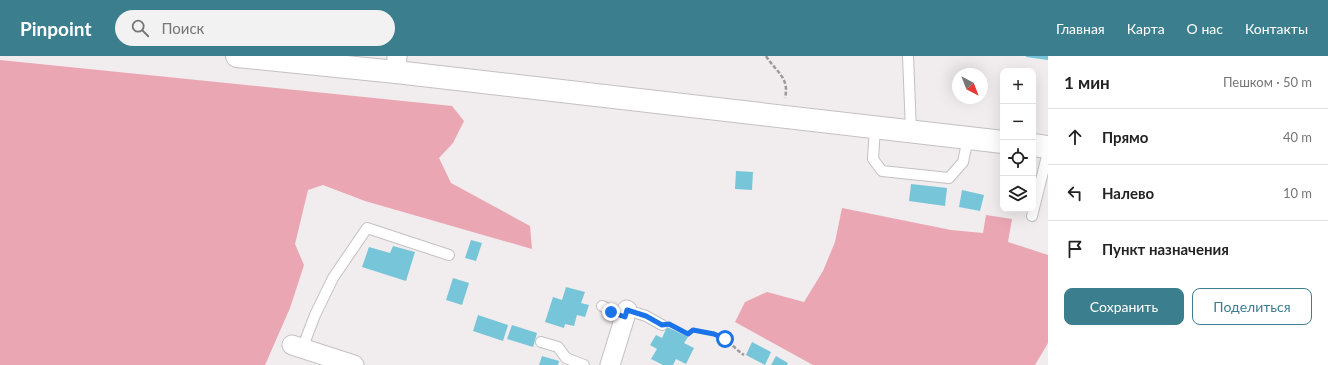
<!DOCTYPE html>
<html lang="ru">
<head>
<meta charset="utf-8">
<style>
	:root { --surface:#fff; --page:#f2f2f2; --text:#222; --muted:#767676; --line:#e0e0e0; --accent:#3b7e8e }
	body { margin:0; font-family:Lato,sans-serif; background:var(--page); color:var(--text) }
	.controls { position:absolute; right:12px; top:12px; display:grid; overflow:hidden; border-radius:8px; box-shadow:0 4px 16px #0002 }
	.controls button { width:36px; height:36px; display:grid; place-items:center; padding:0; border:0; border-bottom:1px solid var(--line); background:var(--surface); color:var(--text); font:20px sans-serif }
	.compass { position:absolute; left:952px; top:12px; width:36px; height:36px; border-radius:50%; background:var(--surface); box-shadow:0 4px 16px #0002; rotate:138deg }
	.stop { position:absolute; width:12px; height:12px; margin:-9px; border:3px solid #1a73e8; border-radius:50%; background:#fff }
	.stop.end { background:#1a73e8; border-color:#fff; box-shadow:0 1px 4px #0008 }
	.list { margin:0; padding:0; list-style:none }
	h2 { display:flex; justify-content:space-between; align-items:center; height:52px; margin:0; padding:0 16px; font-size:17px }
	h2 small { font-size:13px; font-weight:400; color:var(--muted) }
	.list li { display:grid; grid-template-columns:26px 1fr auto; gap:12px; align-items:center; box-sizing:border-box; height:56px; padding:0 16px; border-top:1px solid var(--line) }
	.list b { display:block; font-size:15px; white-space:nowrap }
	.list em { font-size:13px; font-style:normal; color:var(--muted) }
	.actions { display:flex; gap:8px; padding:12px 16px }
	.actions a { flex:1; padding:9px 0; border:1px solid var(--accent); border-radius:8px; text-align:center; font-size:14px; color:var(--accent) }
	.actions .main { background:var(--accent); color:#fff }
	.icon { flex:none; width:22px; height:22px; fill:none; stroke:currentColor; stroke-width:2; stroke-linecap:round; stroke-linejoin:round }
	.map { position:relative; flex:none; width:1048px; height:309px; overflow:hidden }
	header { display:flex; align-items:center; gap:24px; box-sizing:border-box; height:56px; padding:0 20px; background:var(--accent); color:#fff }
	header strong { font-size:19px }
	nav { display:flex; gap:22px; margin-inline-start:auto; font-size:14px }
	.search { width:280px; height:36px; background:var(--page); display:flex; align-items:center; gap:10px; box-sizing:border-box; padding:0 14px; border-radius:22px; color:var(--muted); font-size:15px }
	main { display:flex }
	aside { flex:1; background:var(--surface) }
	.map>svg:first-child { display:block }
</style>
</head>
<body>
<header>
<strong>Pinpoint</strong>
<div class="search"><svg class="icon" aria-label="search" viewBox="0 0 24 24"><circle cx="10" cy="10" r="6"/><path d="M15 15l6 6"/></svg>Поиск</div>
<nav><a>Главная</a><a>Карта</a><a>О нас</a><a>Контакты</a></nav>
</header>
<main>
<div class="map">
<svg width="1048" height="309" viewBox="0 0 1048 309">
	<rect width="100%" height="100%" fill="#f1eced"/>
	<!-- forest -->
	<g fill="#eaa6b3">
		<polygon points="0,4 452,50 464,65 453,87 439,102 451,127 530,170 532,193 365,145 323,129 308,134 295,188 304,209 290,252 265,309 0,309"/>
		<polygon points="842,152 951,174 983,177 986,159 1012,163 1008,186 1048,199 1048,287 1035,309 813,309 735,266 745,246 767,236 804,246 823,215 835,186"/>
	</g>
	<!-- building -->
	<g fill="#77c5d9">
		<polygon points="1026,0 1048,0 1048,4 1026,1"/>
		<polygon points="736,115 753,116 752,134 735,133"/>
		<polygon points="911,128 947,132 945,150 909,145"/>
		<polygon points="962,134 984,139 980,155 959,151"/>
		<polygon points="471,184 482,187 476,205 465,202"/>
		<polygon points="393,190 415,196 406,225 362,211 369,191 390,197"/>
		<polygon points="453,222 469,227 462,249 446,244"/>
		<polygon points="566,231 585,236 581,247 589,249 585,261 577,259 574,270 565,268 564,272 545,266 553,241 562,244"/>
		<polygon points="478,259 508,269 503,285 473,275"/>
		<polygon points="512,269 537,277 533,291 507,283"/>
		<polygon points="667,271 688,281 684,287 694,292 686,308 676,303 673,309 663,309 651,303 657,293 650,289 656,279 662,282"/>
		<polygon points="752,286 771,296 765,309 746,299"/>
		<polygon points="542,300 559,305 558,309 539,309"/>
		<polygon points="776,300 788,307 787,309 771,309"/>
	</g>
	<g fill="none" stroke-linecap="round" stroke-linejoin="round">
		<defs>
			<g id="lane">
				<polyline points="908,0 911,75"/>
				<polyline points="875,71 873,103 882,115 949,122 963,106 968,82"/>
				<polyline points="1032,160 1048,96"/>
				<polyline points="602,250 625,261"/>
				<polyline points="627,254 646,260 662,269"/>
				<polyline points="541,286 558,291 566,302 584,309"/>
				<polyline points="302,293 315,259 333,222 367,172 449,199"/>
			</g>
			<g id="street">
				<polyline points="396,16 397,0"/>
				<polyline points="292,289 354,309"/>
				<polyline points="610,309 627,254"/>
			</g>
			<g id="secondary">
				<polyline points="237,0 396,16 1003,86"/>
				<polyline points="1033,89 1048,91"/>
			</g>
		</defs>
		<!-- lane casing -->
		<use href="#lane" stroke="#c5c0c1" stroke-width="12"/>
		<!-- street casing -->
		<use href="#street" stroke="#c5c0c1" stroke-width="21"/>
		<!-- secondary casing -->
		<use href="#secondary" stroke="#c5c0c1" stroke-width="24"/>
		<!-- path -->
		<g stroke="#9e9a9a" stroke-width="2.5" stroke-dasharray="4 2" stroke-linecap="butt">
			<path d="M 766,0 C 775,15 790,21 785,42"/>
			<path d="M 674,271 L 688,278 L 693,274 C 703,276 715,277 724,282 C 731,287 736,294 744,299"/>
		</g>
		<!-- lane -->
		<use href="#lane" stroke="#fff" stroke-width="10"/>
		<!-- street -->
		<use href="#street" stroke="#fff" stroke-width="19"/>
		<!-- secondary -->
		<use href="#secondary" stroke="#fff" stroke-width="22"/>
	</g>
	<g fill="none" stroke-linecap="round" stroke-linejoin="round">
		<!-- route -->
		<polyline stroke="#1a73e8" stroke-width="5" points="611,256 625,261 627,254 646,260 662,269 669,268 688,278 693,274 714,278 725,283"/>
	</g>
</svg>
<div class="controls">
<button>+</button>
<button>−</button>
<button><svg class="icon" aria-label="locate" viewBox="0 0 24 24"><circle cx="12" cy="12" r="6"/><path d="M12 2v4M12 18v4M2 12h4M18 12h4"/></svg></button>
<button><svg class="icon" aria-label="layers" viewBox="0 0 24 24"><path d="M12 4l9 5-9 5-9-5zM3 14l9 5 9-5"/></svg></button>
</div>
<svg class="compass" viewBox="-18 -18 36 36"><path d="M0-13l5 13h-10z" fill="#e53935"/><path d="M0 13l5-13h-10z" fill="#767676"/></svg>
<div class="stop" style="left:725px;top:283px"></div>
<div class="stop end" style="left:611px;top:256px"></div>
</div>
<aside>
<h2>1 мин<small>Пешком · 50 m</small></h2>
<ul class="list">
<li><svg class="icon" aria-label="ahead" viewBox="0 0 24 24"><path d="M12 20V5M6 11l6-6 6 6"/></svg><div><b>Прямо</b></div><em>40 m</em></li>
<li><svg class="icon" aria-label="left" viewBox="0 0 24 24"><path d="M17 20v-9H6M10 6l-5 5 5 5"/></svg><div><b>Налево</b></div><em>10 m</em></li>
<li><svg class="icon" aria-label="arrive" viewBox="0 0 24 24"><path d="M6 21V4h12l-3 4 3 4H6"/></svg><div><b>Пункт назначения</b></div></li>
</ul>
<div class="actions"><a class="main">Сохранить</a><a>Поделиться</a></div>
</aside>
</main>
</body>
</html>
